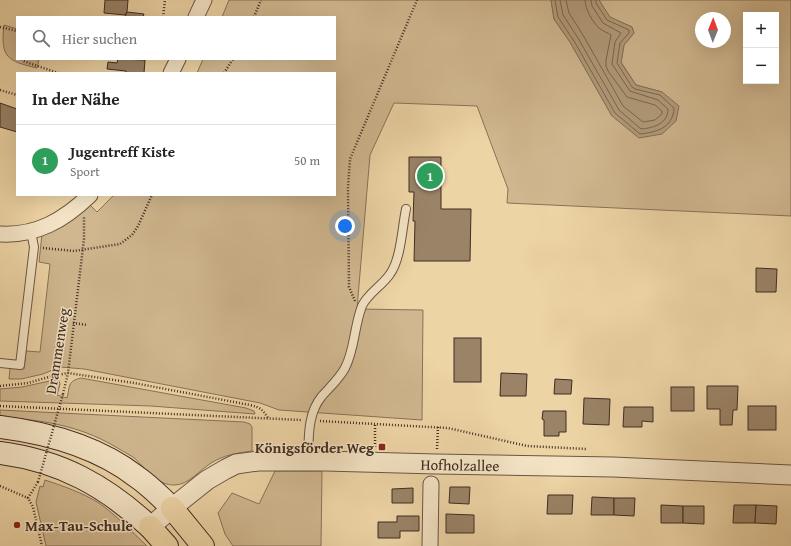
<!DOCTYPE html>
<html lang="de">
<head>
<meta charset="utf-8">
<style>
	:root { --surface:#fff; --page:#f2f2f2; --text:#222; --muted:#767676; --line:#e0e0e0; --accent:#8f2418 }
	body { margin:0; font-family:"Gentium Book Plus",serif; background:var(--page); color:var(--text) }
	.controls { position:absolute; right:12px; top:12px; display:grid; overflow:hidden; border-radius:0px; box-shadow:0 4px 16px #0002 }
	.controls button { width:36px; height:36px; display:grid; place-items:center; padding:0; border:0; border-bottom:1px solid var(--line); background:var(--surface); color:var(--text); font:20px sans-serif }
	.compass { position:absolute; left:695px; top:12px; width:36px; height:36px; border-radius:50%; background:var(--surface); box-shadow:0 4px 16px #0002; rotate:1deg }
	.you { position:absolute; left:345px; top:226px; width:14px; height:14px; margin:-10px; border:3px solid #fff; border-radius:50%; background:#1a73e8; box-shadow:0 0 0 6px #1a73e833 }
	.badge { display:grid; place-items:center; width:26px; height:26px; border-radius:50%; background:var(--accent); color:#fff; font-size:13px; font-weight:700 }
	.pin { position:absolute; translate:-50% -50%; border:2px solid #fff; box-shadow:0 1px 4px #0006 }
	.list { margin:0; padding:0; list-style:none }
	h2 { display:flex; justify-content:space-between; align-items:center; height:52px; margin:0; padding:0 16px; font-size:17px }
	h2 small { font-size:13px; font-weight:400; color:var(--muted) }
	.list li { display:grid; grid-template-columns:26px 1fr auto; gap:12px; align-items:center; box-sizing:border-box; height:72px; padding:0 16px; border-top:1px solid var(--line) }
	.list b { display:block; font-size:15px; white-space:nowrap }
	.list p { margin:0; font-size:13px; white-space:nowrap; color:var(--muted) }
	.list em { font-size:13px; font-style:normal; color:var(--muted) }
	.icon { flex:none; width:22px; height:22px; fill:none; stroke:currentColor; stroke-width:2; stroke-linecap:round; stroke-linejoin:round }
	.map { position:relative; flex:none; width:791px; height:546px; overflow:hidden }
	.search { position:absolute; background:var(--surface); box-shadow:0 4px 16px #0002; left:16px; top:16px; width:320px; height:44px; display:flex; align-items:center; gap:10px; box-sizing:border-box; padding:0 14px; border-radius:0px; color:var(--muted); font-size:15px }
	.panel { position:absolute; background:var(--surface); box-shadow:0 4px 16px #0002; left:16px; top:72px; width:320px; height:124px; border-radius:0px }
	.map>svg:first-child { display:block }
</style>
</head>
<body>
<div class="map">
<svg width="791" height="546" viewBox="0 0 791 546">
	<rect width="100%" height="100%" fill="#edd4a5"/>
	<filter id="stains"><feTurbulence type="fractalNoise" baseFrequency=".005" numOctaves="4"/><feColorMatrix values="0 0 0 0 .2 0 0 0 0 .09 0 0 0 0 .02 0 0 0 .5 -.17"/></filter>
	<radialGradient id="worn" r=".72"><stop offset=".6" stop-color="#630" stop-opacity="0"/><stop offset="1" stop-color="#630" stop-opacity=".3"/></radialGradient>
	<!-- green -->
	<g fill="#d0b78f" stroke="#88725a" fill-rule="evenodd">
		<path d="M 229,0 L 551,0 L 554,19 L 570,42 L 612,116 L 662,92 L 636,85 L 621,62 L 624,45 L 634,33 L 632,27 L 609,17 L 599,0 L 791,0 L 791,216 L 507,203 L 508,189 L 477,106 L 394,103 L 370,155 L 357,309 L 423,310 L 422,420 L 279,410 L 260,403 L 84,369 L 60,367 L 43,374 L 21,379 L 9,379 L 10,368 L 24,369 L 26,351 L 40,352 L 50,264 L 39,262 L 42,234 L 89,204 L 97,212 L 114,195 L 335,195 L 335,73 L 197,73 L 203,59 L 335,59 L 335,17 L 222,17 ZM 746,15 L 776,15 L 776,81 L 746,81 ZM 701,18 L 725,18 L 725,42 L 701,42 Z"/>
		<path d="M 4,25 L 17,29 L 17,59 L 39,59 L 37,68 C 8,61 0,58 4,25 Z"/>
		<path d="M 81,378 L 246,408 L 254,411 L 255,414 L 151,406 L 0,401 L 0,389 L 22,387 L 54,380 L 59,381 L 60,384 L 57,395 L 67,398 C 70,387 67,381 81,378 Z"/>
		<path d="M 0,410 L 244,422 L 250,424 L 252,427 L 252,451 C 237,453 224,455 211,463 C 200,470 188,485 175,485 C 157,486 145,467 133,457 C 127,453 120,450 114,446 C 78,425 41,420 0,417 Z"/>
		<polygon points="275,471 322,471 321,546 233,546 225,534 218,513 232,493 259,504"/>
		<path d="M 45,480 C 63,486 83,493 99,503 C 116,515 131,531 147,546 L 46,546 L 36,502 L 40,486 L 43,487 Z"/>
	</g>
	<!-- water -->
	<polygon fill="#b29b79" stroke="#846f57" points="551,0 599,0 610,17 632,27 634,33 624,45 621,63 636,85 662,92 679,106 676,121 662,134 639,138 612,116 570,42 554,19"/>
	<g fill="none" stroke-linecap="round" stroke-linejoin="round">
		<!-- shore -->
		<g stroke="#79644e" stroke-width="1">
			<path d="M 555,0 L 558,17 L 574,41 L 615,113 L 640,134 C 657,132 673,128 674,108 L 660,95 L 635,89 L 632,87 L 617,63 L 620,43 L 629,33 L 629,30 L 607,20 L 596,3 L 596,0"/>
			<path d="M 560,0 L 563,15 L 578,38 L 619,110 L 641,129 C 653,128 668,124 668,109 L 658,100 L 630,91 L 612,64 L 615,42 L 621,33 L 603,23 L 592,6 L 591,0"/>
			<path d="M 566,0 L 569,13 L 583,35 L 623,106 L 643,122 L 655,120 L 662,114 L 662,111 L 655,105 L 627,97 L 608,71 L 606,66 L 606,60 L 611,35 C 608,33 603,31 600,29 C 593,23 585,9 585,0"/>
		</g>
	</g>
	<!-- building -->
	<g fill="#9a8367" stroke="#402c24">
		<polygon points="105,0 128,0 127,12 125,15 104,13"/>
		<polygon points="127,12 144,14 143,17 125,17"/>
		<polygon points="118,59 145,60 144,73 126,73 126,71 107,69 108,62 117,63"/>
		<polygon points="0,103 17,109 17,132 0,127"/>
		<polygon points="409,157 441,157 441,209 471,209 470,261 414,261 415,221 413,221 414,192 409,192"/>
		<polygon points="756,268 777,269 776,292 756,292"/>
		<rect x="454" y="338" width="27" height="44"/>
		<polygon points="501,373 527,374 526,396 500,396"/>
		<polygon points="555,379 572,380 571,394 554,394"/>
		<polygon points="707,386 738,386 737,410 733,410 732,425 720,425 720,409 707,409"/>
		<rect x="671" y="387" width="23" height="24"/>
		<polygon points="584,398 610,399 609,425 583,424"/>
		<rect x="748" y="406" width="28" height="24"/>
		<polygon points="624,407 653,407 653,422 642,421 642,427 623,427"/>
		<polygon points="543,411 566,411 566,432 559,432 559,436 544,436 544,420 542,419"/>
		<polygon points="450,487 470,487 469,504 449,503"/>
		<polygon points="413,488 413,503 392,503 392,489"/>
		<polygon points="548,495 573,495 572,514 547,514"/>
		<polygon points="592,497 614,498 614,515 591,515"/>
		<polygon points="614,498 635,498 634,516 614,515"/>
		<polygon points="661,505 683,506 683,523 661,523"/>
		<polygon points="734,505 756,505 755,523 733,523"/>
		<polygon points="756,505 777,506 776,524 755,523"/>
		<polygon points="683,506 704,506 704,524 683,523"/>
		<polygon points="446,514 474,515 474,533 446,533"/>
		<polygon points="397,516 419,516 419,531 400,531 400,538 378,538 378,522 397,522"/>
	</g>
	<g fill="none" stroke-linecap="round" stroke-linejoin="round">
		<defs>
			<g id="service">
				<polyline points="0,363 20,365 34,247 31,232"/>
				<path d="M 308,460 C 309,438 307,414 322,396 C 330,387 339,379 345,368 C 355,349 354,326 362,306 C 368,293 382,286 390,274 C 401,259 402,228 406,209"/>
			</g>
			<g id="minor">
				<polyline points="196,17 204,0"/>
				<polyline points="171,73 178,59"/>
				<path d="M 0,234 C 37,236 64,220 90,195"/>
				<polyline points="430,546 431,484"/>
			</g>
			<polyline id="tertiary" points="150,527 172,508 207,480 226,469 236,464 258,461 325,461 436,464 613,467 791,475"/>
			<g id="secondary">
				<path d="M 0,427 C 48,433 98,447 137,477 C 150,486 161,497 172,508"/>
				<path d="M 0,453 C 61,461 106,486 150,527"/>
			</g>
			<g id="motorway">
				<polyline points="172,508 203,546"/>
				<polyline points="150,527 167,546"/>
			</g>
		</defs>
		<!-- service casing -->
		<use href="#service" stroke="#6b5644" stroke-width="10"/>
		<!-- minor casing -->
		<use href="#minor" stroke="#6b5644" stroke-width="17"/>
		<!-- tertiary casing -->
		<use href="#tertiary" stroke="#6b5644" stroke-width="21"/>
		<!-- secondary casing -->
		<use href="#secondary" stroke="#402c24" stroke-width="24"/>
		<!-- motorway casing -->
		<use href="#motorway" stroke="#402c24" stroke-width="24"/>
		<!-- path -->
		<g stroke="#402c24" stroke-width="2.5" stroke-dasharray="1 2" stroke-linecap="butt">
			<polyline points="163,17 165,0"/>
			<polyline points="254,17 261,0"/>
			<polyline points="0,27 17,31"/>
			<polyline points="22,59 23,61 58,73"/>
			<polyline points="224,73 233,59"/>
			<polyline points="0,90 17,95"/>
			<polyline points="43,248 74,251 120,244 132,235 138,226 152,195"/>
			<polyline points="355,301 349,287 348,187 350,159 417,0"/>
			<polyline points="73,323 87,325"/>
			<path d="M 0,386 L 28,383 L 52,376 L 68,373 L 134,383 L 250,405 C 260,407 263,410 268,418"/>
			<polyline points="63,394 68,373 84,239 84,217"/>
			<polyline points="0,406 301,420"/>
			<polyline points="320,421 448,428 527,446 587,449"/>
			<polyline points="375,447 375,424"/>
			<polyline points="437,449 438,427"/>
			<polyline points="38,482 28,498 33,507 42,546"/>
			<polyline points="0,486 28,498"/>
		</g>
		<!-- service -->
		<use href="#service" stroke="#f3e3c4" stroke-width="8"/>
		<!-- minor -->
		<use href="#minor" stroke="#f3e3c4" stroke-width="15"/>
		<!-- tertiary -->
		<use href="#tertiary" stroke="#f3e3c4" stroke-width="19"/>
		<!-- secondary -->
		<use href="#secondary" stroke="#f3e3c4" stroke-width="22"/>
		<!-- motorway -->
		<use href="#motorway" stroke="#edd4a5" stroke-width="22"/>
		<!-- path-bridge -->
		<polyline stroke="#402c24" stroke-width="2.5" stroke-dasharray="1 2" stroke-linecap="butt" points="38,482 63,394"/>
	</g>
	<!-- markers -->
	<g fill="#8f2418" stroke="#f3e3c4" stroke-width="1.5">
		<rect x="378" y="443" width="8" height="8" rx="2"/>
		<circle cx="17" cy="525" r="4"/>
	</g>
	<g text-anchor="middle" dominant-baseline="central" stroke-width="3" stroke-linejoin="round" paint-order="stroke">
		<!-- street labels -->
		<g font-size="15" fill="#402c24" stroke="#f3e3c4">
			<text transform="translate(57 351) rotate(-81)">Drammenweg</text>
			<text transform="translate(460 465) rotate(1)">Hofholzallee</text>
		</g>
		<!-- poi labels -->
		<g font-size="15" font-weight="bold" fill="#402c24" stroke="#f3e3c4" text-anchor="end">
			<text x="374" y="447">Königsförder Weg</text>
			<text x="25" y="525" text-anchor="start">Max-Tau-Schule</text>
		</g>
	</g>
	<rect width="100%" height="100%" filter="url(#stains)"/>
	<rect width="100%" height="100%" fill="url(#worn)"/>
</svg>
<div class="controls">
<button>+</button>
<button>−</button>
</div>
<svg class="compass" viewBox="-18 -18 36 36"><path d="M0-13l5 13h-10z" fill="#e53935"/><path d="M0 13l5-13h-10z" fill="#767676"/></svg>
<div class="you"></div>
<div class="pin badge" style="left:430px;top:176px;background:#2e9e5b">1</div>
<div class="search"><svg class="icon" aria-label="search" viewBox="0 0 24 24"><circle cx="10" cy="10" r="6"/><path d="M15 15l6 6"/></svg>Hier suchen</div>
<section class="panel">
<h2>In der Nähe<small></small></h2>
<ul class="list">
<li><span class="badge" style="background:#2e9e5b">1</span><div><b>Jugentreff Kiste</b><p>Sport</p></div><em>50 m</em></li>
</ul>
</section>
</div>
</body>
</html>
